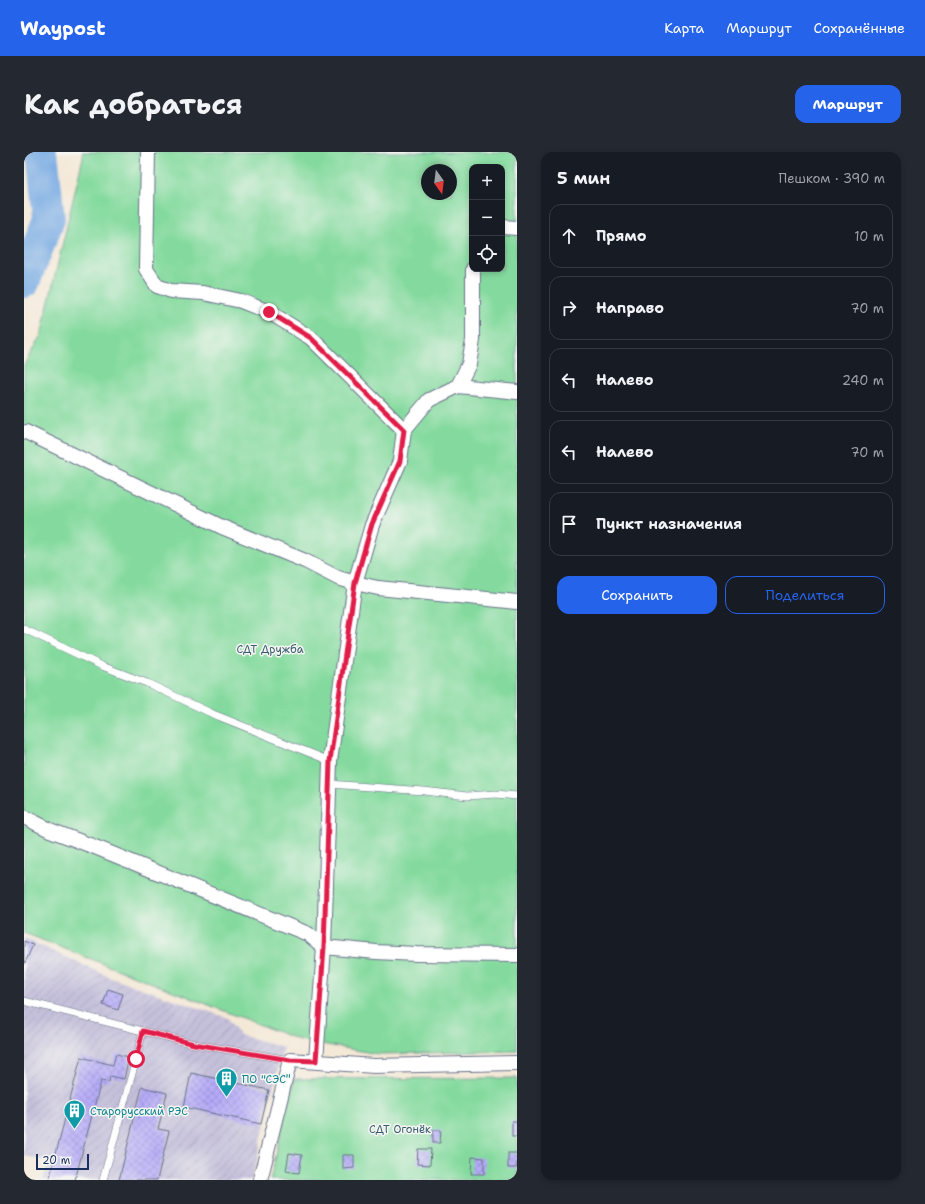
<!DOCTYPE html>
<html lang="ru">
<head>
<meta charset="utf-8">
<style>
	:root { --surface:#171b24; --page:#242831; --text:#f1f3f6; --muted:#9ea1a6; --line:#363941; --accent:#2563eb }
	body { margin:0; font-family:"Shantell Sans",sans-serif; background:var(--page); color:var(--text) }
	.controls { position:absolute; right:12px; top:12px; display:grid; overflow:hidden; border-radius:8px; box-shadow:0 2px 6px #0003 }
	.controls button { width:36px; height:36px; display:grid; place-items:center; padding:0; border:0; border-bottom:1px solid var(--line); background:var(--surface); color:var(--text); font:20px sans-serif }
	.compass { position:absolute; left:397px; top:12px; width:36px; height:36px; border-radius:50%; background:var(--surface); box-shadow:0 2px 6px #0003; rotate:166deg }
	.scale { position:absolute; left:12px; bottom:10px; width:53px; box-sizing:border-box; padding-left:4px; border:2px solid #1b2f5e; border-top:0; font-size:11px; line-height:14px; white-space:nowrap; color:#1b2f5e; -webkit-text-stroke:3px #f6f6f2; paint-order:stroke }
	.stop { position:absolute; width:12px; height:12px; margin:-9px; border:3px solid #e11d48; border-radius:50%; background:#fff }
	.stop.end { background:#e11d48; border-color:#fff; box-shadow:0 1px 4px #0008 }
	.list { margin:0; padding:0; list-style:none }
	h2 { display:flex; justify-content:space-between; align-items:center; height:52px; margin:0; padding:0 16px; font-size:17px }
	h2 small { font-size:13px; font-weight:400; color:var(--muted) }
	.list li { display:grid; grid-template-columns:26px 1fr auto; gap:12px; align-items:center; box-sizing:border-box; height:64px; margin:0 8px 8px; padding:0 8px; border:1px solid var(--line); border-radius:12px }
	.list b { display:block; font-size:15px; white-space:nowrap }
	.list em { font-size:13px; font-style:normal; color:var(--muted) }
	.actions { display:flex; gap:8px; padding:12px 16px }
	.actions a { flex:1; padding:9px 0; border:1px solid var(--accent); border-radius:12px; text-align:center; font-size:14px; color:var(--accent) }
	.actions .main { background:var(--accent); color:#fff }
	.icon { flex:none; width:22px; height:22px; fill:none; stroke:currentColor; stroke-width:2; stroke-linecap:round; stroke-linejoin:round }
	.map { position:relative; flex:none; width:493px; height:1028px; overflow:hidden; border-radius:12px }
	header { display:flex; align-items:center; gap:24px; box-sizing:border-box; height:56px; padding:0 20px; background:var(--accent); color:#fff }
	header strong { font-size:19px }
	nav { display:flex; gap:22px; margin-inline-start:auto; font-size:14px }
	.intro { display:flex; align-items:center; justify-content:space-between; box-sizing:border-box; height:96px; padding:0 24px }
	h1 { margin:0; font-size:28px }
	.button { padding:10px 18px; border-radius:12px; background:var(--accent); color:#fff; font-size:14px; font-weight:700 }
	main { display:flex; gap:24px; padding:0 24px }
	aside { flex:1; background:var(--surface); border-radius:12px; box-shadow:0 2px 6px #0003 }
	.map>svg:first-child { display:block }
</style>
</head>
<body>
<header>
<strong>Waypost</strong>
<nav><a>Карта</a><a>Маршрут</a><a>Сохранённые</a></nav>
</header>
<div class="intro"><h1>Как добраться</h1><a class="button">Маршрут</a></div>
<main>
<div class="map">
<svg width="493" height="1028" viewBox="0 0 493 1028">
	<defs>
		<pattern id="industrial-furrows" width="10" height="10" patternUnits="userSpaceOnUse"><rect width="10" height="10" fill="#c5c0da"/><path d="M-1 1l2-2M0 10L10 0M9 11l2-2" fill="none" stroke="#a9a5be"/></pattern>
		<pattern id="building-cross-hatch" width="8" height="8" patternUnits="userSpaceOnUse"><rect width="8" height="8" fill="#b6abf9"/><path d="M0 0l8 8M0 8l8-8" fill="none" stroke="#938ccd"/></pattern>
	</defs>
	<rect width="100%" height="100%" fill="#f6f6f2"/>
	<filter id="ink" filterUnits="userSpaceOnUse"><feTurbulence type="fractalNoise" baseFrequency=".025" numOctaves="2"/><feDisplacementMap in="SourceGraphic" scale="8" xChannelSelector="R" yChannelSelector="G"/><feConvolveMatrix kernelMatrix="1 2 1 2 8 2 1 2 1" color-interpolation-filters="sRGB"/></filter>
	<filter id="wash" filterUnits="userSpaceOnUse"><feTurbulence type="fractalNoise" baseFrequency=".012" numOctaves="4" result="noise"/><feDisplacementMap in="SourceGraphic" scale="16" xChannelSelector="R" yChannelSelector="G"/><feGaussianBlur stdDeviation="0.9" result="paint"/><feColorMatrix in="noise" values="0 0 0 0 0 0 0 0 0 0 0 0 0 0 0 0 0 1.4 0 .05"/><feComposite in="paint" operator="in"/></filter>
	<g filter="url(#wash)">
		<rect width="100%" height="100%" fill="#f4e8d6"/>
		<!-- industrial -->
		<polygon fill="url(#industrial-furrows)" points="0,786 90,827 204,866 216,883 259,895 228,1028 19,1028 25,1009 0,1004"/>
		<!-- garden -->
		<g fill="#84da9e" stroke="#50847e" fill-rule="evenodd">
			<path d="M 58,0 L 493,0 L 493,899 L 354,902 L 275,888 L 0,781 L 0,213 L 17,183 L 59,5 ZM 448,15 L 478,15 L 478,117 L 448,117 ZM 403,18 L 427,18 L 427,42 L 403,42 Z"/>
			<polygon points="493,926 493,1028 246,1028 270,927"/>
		</g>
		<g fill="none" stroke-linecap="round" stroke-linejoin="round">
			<!-- river -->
			<polyline stroke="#75a8e2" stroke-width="32" points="0,130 25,67 19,9 16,0"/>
		</g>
		<g id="blocks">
			<!-- building -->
			<g fill="url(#building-cross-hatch)">
				<polygon points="0,789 9,793 0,813"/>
				<polygon points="84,837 99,842 94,858 79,853"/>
				<polygon points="92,902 105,905 100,927 86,924 85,930 77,929 51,1028 25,1028 57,905 89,913"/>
				<polygon points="167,921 245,938 237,972 160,955"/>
				<polygon points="118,935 143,941 134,977 145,979 133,1028 95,1028"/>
				<rect x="488" y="969" width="5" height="15"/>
				<polygon points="409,978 417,978 416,991 409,991"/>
				<polygon points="394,997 407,997 406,1013 393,1012"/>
				<polygon points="265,1001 278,1003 275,1021 262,1019"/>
				<rect x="484" y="1001" width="9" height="15"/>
				<polygon points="319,1003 330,1003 330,1016 319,1017"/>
				<polygon points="448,1005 460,1006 460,1022 447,1022"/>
			</g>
		</g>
	</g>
	<g filter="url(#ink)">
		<use href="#blocks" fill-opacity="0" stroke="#677088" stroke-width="1"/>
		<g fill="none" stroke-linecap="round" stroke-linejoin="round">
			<defs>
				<g id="service">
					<polyline points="0,477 78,514 123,531 189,562 271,595 306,609"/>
					<polyline points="305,632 400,639 443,644 472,642 493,644"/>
					<polyline points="0,849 170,892 266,908"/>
					<polyline points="79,1028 112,907 119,879"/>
				</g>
				<g id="minor">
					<polyline points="124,0 122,117 133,134 147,139 179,141 217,149 245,160 287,186 380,278"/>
					<polyline points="478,75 493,76"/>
					<polyline points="434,234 493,240"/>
					<polyline points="2,280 198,375 281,409 314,426 331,431 354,436 493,450"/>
					<polyline points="0,665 26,678 76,697 284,782 300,795 352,800 392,802 493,803"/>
					<polyline points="292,909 300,795 306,609 331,431 348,373 376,309 380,278 405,248 434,234 445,212 449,188 449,117"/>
					<polyline points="236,1028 266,908 350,914 493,911"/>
				</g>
			</defs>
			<!-- service casing -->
			<use href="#service" stroke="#677088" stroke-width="8"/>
			<!-- minor casing -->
			<use href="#minor" stroke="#677088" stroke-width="16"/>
			<!-- service -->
			<use href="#service" stroke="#fff" stroke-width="7"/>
			<!-- minor -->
			<use href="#minor" stroke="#fff" stroke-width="14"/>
		</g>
	</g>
	<g fill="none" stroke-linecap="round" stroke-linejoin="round" filter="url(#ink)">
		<!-- route -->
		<polyline stroke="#e11d48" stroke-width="5" points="112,907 119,879 170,892 266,908 292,909 300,795 306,609 331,431 348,372 376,309 380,278 287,186 245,160"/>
	</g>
	<!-- icons -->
	<defs>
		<symbol id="building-pin" viewBox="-11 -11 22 30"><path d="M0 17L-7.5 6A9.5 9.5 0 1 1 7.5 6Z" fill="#0f9aa8" stroke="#f6f6f2"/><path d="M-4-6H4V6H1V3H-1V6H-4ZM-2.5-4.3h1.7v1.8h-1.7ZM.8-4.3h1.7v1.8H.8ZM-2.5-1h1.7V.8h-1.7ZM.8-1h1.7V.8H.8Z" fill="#fff"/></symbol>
	</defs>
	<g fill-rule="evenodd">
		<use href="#building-pin" x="190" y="914" width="25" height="34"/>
		<use href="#building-pin" x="38" y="946" width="25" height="34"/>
	</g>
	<g text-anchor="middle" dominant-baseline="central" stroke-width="3" stroke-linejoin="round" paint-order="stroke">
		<!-- park labels -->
		<g font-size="11" fill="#355a6e" stroke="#f6f6f2">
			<text x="246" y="497">СДТ Дружба</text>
			<text x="376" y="977">СДТ Огонёк</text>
		</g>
		<!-- culture labels -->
		<g font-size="11" fill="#0d838f" stroke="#f6f6f2" text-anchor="start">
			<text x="218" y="927">ПО "СЭС"</text>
			<text x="66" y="959">Старорусский РЭС</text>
		</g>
	</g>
</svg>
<div class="controls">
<button>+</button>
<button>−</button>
<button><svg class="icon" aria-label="locate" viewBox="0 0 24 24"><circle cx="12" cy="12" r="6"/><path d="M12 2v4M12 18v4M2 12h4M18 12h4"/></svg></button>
</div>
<svg class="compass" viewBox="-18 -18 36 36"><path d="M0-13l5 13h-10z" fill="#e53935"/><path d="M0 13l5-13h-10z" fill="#9ea1a6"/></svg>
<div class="scale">20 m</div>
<div class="stop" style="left:112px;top:907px"></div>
<div class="stop end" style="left:245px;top:160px"></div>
</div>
<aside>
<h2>5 мин<small>Пешком · 390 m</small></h2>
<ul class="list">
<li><svg class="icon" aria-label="ahead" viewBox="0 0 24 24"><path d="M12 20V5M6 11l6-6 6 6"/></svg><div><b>Прямо</b></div><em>10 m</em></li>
<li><svg class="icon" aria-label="right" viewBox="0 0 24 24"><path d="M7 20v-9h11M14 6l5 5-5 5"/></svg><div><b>Направо</b></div><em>70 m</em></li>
<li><svg class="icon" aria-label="left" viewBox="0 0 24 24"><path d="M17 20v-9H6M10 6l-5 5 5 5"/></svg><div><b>Налево</b></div><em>240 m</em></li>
<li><svg class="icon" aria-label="left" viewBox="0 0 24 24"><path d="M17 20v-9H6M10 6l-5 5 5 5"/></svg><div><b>Налево</b></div><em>70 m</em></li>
<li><svg class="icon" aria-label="arrive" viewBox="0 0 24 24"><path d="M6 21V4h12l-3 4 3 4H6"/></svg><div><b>Пункт назначения</b></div></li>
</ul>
<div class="actions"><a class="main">Сохранить</a><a>Поделиться</a></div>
</aside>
</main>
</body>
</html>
